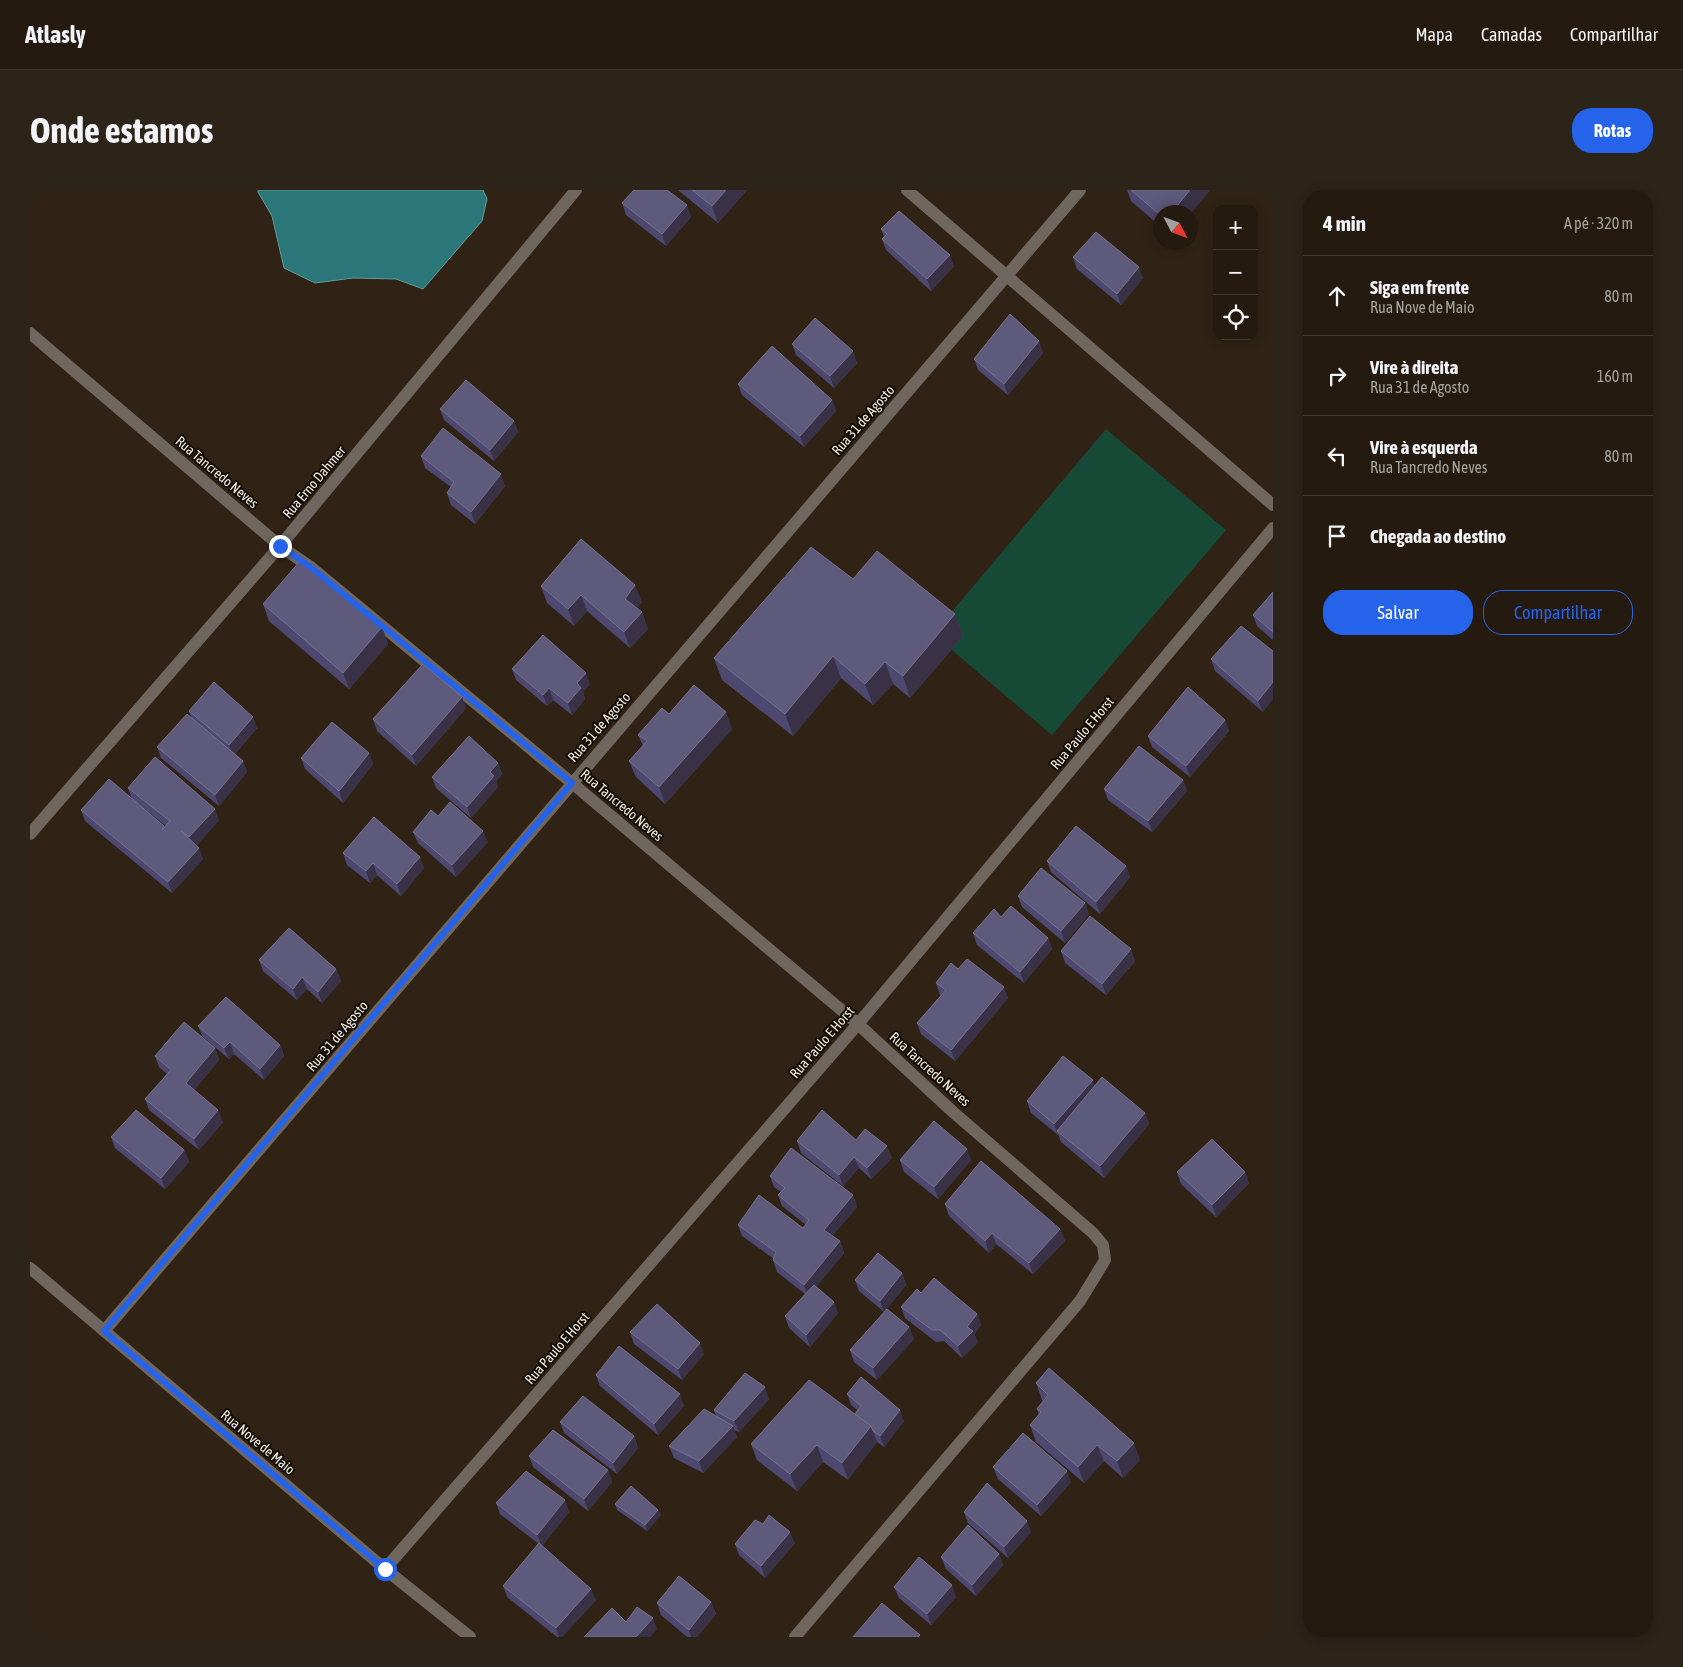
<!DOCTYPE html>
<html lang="pt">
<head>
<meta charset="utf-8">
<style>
	:root { --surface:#241a10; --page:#2c2319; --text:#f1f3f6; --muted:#a3a19f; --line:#413830; --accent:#2563eb }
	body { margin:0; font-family:"Asap Condensed",sans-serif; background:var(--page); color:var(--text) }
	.controls { position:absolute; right:15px; top:15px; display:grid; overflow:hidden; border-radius:10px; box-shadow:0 2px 12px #0003 }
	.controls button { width:45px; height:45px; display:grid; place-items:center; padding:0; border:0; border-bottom:1px solid var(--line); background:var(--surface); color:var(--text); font:25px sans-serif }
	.compass { position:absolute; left:1123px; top:15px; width:45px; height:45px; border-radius:50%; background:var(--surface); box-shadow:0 2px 12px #0003; rotate:131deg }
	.stop { position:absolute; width:15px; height:15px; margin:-11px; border:4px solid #2563eb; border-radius:50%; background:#fff }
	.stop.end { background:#2563eb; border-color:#fff; box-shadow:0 1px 5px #0008 }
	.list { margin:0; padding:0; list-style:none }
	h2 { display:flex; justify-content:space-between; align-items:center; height:65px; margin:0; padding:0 20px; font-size:21px }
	h2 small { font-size:16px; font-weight:400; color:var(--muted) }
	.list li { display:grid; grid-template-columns:32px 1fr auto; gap:15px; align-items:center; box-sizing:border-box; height:80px; padding:0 20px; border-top:1px solid var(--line) }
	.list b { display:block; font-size:19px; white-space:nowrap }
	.list p { margin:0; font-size:16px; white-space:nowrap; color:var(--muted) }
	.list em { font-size:16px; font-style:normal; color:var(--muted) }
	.actions { display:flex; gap:10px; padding:15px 20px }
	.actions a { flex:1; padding:11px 0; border:1px solid var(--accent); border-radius:20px; text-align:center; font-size:18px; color:var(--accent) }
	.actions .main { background:var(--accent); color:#fff }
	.icon { flex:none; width:28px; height:28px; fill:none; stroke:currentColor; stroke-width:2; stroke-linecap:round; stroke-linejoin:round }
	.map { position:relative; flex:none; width:1243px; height:1447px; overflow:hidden; border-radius:20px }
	header { display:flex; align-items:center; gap:30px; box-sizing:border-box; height:70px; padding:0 25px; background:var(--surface); border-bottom:1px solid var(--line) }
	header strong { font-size:24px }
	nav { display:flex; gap:28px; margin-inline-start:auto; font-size:18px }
	.intro { display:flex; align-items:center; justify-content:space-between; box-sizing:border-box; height:120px; padding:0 30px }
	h1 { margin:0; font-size:35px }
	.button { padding:12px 22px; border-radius:20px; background:var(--accent); color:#fff; font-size:18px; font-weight:700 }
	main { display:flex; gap:30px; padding:0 30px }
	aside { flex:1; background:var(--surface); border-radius:20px; box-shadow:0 2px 12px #0003 }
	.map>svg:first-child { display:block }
</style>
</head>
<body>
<header>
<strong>Atlasly</strong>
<nav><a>Mapa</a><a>Camadas</a><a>Compartilhar</a></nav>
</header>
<div class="intro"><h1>Onde estamos</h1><a class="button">Rotas</a></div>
<main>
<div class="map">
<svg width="1243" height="1447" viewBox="0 0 1243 1447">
	<rect width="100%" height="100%" fill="#302315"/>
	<!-- green -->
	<polygon fill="#174a36" points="1076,239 1196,340 1022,545 903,444"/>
	<!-- water -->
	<polygon fill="#2a7678" stroke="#679998" points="228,0 453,0 457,9 452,31 393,99 366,89 323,88 285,93 254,78 242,26 228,2"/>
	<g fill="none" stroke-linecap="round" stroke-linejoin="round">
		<!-- minor -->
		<g stroke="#6e665f" stroke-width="12">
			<polyline points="877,0 1243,315"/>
			<polyline points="0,143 250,356 282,378 542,593 828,834 923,922 1063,1043 1073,1055 1075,1070 1050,1111 765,1447"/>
			<polyline points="0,1078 355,1379 440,1447"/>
			<polyline points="74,1141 1050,0"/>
			<polyline points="355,1379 828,834 1243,338"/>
		</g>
		<!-- tertiary -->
		<polyline stroke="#6e665f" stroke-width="12" points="0,644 250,356 546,0"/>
	</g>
	<!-- wall -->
	<g fill="#4c4870">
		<polygon points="648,0 717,0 688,33"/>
		<polygon points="1097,0 1180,0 1160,24 1160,22 1130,22 1130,36 1101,11"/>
		<polygon points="592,13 661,27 636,56 596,25"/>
		<polygon points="851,39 924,76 901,101 856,60 852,49 854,47"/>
		<polygon points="1043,67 1113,88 1091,115 1047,79"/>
		<polygon points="762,154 827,173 804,198 766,165"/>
		<polygon points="1013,163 978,205 948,180 944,169"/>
		<polygon points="708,194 802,210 806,221 774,257 712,205"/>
		<polygon points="410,219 484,231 488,242 464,271 414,230"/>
		<polygon points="391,266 475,296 445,334 421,315 417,303 421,297 395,278"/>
		<polygon points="823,389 925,424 933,446 880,508 863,494 843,515 811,488 763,546 692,490 684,468"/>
		<polygon points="511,396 612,412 607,418 612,422 618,439 600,458 557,421 544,436 517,413"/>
		<polygon points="1243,402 1243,450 1227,436 1223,425"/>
		<polygon points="233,414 352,437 358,454 319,499 239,431"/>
		<polygon points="1243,461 1233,522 1185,481 1181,469"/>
		<polygon points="482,479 560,494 553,502 555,509 542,525 523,510 517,516 486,490"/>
		<polygon points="432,507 436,518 386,576 347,541 343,529"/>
		<polygon points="159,521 227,538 205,564 213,571 217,582 189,616 131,568 127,557 162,529"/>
		<polygon points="639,524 702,539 635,614 606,587 599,571 613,556 608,545"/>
		<polygon points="1195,530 1199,541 1160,587 1122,557 1118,546"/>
		<polygon points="339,563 343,574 313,613 275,579 271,568"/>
		<polygon points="468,573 472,584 466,592 468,597 441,628 406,598 402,587"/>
		<polygon points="1153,590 1157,601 1122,642 1078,610 1074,599"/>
		<polygon points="98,598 189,630 166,656 173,669 142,703 55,631 51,620 134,637 136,636 102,609"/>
		<polygon points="408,626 458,652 426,687 388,653 383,642"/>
		<polygon points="313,663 394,678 371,706 347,685 340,693 317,675"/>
		<polygon points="1017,671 1096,676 1100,687 1070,724 1021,682"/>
		<polygon points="988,706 1055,713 1059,724 1035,753 992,717"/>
		<polygon points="971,727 1018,748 1022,759 994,793 947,755 943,743"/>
		<polygon points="1031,761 1105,771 1076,805 1035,773"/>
		<polygon points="229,770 306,779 311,791 292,813 277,799 267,810 233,781"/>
		<polygon points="928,779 978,808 925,871 891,844 887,833 911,805 910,805 906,793"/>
		<polygon points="168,836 250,855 254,866 234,890 204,864 199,869 173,847"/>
		<polygon points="185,858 189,870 164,900 193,932 169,960 119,920 115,909 137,884 129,877 125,866"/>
		<polygon points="1065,896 1115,923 1119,934 1074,988 1031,952 1028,944 1028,945 1001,923 997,911"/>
		<polygon points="81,947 154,960 159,972 135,999 85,958"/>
		<polygon points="826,950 862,968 841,989 829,978 813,996 771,963 767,951"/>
		<polygon points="870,970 941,970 908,1009 874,982"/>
		<polygon points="1147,982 1219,993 1186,1027 1151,994"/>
		<polygon points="740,986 823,1005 827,1017 802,1046 810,1051 814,1063 786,1097 808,1123 780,1157 759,1138 755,1126 775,1104 747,1082 743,1070 744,1069 712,1046 708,1035 773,1038 776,1035 752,1016 748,1005 751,1002 744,997"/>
		<polygon points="915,1014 1030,1039 1035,1051 1003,1084 966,1054 959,1063 919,1026"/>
		<polygon points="872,1083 876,1095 854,1122 829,1101 825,1090"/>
		<polygon points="891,1103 947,1124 951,1135 944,1144 948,1152 932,1168 914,1151 906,1152 875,1128 871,1117"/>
		<polygon points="879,1137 884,1149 847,1190 824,1172 820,1160"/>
		<polygon points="600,1142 674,1164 652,1190 604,1154"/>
		<polygon points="566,1185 654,1216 628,1245 570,1196"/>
		<polygon points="1006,1193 1110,1270 1093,1288 1074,1271 1054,1293 1006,1252 1000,1235 1009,1225 1007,1219 1013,1211 1012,1210"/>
		<polygon points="817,1204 874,1231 854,1257 847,1252 818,1290 793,1272 767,1301 727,1270 721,1254 825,1224 827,1220 821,1215"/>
		<polygon points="739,1209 709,1242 704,1240 707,1247 673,1283 644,1268 639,1256 686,1226 684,1220"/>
		<polygon points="530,1232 604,1246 608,1258 587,1284 534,1243"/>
		<polygon points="499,1266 578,1280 582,1292 558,1321 503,1277"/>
		<polygon points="963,1277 1041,1292 1011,1326 968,1289"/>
		<polygon points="466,1313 539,1322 512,1356 566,1410 532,1447 527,1447 477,1407 473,1396 509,1354 470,1324"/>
		<polygon points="585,1314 631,1325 617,1341 587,1320"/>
		<polygon points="934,1322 1001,1342 978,1368 938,1333"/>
		<polygon points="765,1353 735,1388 709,1365 705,1354"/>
		<polygon points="969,1364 973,1375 946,1406 916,1379 911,1367"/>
		<polygon points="864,1397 926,1407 901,1435 869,1408"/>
		<polygon points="681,1412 686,1424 667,1447 657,1447 631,1425 627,1413"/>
	</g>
	<!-- shaded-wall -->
	<g fill="#393246">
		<polygon points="696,0 717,0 688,33 682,16"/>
		<polygon points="1160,0 1180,0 1160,24 1160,22 1142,22"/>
		<polygon points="657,15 661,27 636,56 632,44"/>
		<polygon points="920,65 924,76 901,101 897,89"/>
		<polygon points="1109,77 1113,88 1091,115 1087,104"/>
		<polygon points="1009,151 1013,163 978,205 974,194"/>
		<polygon points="823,161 827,173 804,198 800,186"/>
		<polygon points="802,210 806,221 774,257 770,246"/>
		<polygon points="484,231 488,242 464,271 460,260"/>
		<polygon points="471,284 475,296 445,334 441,322"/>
		<polygon points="605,395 612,412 601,425 595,409"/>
		<polygon points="551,405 557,421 544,436 538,419"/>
		<polygon points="612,422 618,439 600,458 594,442"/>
		<polygon points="925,424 933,446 880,508 873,486"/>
		<polygon points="352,437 358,454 319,499 313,483"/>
		<polygon points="803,466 811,488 763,546 755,524"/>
		<polygon points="855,472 863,494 843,515 835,494"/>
		<polygon points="556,483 560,494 553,502 555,509 542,525 538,513 547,493"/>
		<polygon points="1243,492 1243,509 1233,522 1228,511"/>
		<polygon points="519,498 523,510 517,516 513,505"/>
		<polygon points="432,507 436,518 386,576 382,565"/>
		<polygon points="696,522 702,539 635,614 629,597"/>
		<polygon points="223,527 227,538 203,566 199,555"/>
		<polygon points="1195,530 1199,541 1160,587 1156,576"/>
		<polygon points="339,563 343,574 313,613 309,601"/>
		<polygon points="213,571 217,582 189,616 185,605"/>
		<polygon points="468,573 472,584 466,592 468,597 441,628 437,617 460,582"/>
		<polygon points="1153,590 1157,601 1122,642 1118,631"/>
		<polygon points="185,619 189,630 164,659 159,647"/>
		<polygon points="453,641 458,652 426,687 422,675"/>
		<polygon points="169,658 173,669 142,703 138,692"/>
		<polygon points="390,667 394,678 371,706 367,694"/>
		<polygon points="343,673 347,685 340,693 336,681"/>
		<polygon points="1096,676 1100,687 1070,724 1066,712"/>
		<polygon points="1055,713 1059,724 1035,753 1031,741"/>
		<polygon points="1018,748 1022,759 994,793 990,782"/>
		<polygon points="1101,759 1105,771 1076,805 1072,794"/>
		<polygon points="306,779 311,791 292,813 288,802"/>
		<polygon points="272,787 277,799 267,810 263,799"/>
		<polygon points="974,797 978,808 925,871 921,860"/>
		<polygon points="200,852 204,864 199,869 194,858"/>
		<polygon points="250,855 254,866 234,890 230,879"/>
		<polygon points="185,858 189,870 160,905 156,893"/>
		<polygon points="1063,890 1067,902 1027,941 1028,944 1028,945 1024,934"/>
		<polygon points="188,920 193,932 169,960 164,949"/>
		<polygon points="1115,923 1119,934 1074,988 1070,976"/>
		<polygon points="857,956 862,968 841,989 837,978"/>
		<polygon points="937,959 941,970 908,1009 904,997"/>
		<polygon points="154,960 159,972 135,999 131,988"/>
		<polygon points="824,967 829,978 813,996 809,985"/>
		<polygon points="1215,982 1219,993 1186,1027 1182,1015"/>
		<polygon points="823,1005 827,1017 798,1051 794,1040"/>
		<polygon points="1030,1039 1035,1051 1003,1084 999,1073"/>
		<polygon points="962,1043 966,1054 959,1063 955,1051"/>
		<polygon points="810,1051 814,1063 778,1107 774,1095"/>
		<polygon points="872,1083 876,1095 854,1122 850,1111"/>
		<polygon points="804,1112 808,1123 780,1157 776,1145"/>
		<polygon points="947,1124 951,1135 944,1144 948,1152 932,1168 928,1156 937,1137"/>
		<polygon points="879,1137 884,1149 847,1190 843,1178"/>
		<polygon points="670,1153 674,1164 652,1190 648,1179"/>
		<polygon points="735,1197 739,1209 709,1242 704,1231"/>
		<polygon points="650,1204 654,1216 628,1245 624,1234"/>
		<polygon points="870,1220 874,1231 854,1257 850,1246"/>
		<polygon points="703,1236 707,1247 673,1283 669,1271"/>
		<polygon points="841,1236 847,1252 818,1290 812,1273"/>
		<polygon points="604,1246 608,1258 587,1284 583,1273"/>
		<polygon points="1104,1253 1110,1270 1093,1288 1087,1271"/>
		<polygon points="787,1255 793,1272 767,1301 760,1284"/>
		<polygon points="1067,1255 1074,1271 1054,1293 1048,1277"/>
		<polygon points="578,1280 582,1292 558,1321 554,1309"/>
		<polygon points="1037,1281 1041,1292 1011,1326 1007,1315"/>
		<polygon points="535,1310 539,1322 512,1356 507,1345"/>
		<polygon points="628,1320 631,1325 617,1341 615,1335"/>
		<polygon points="997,1331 1001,1342 978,1368 974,1357"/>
		<polygon points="760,1342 765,1353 735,1388 731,1376"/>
		<polygon points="969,1364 973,1375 946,1406 942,1395"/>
		<polygon points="922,1395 926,1407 901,1435 897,1424"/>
		<polygon points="561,1399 566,1410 532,1447 529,1447 526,1438"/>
		<polygon points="681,1412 686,1424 667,1447 661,1447 659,1440"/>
		<polygon points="623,1428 627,1439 620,1447 606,1447"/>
	</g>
	<!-- building -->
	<g fill="#5e5a7c" stroke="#75708c">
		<polygon points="604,0 637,0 657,15 632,44 592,13"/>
		<polygon points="662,0 696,0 682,16"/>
		<polygon points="1101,0 1160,0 1142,22 1130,22 1130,25"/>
		<polygon points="869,21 920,65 897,89 852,49 857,44 851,39"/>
		<polygon points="1066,42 1109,77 1087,104 1043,67"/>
		<polygon points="980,124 1009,151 974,194 944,169"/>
		<polygon points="785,128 823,161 800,186 762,154"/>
		<polygon points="742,156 802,210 770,246 708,194"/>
		<polygon points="436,190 484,231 460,260 410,219"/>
		<polygon points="413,238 471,284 441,322 417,303 424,292 391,266"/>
		<polygon points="551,349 605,395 595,409 612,422 594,442 551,405 538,419 511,396"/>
		<polygon points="781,357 823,389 847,361 925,424 873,486 855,472 835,494 803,466 755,524 684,468"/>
		<polygon points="271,370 352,437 313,483 233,414"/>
		<polygon points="1243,402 1243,442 1223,425"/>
		<polygon points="1211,436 1243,461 1243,492 1228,511 1181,469"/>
		<polygon points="513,445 556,483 547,493 551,498 538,513 519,498 513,505 482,479"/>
		<polygon points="393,474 432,507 382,565 343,529"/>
		<polygon points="184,492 223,527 199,555 159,521"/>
		<polygon points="664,495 696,522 629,597 599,571 617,551 608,545 632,518 639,524"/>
		<polygon points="1158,497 1195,530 1156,576 1118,546"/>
		<polygon points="157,524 213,571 185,605 127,557"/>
		<polygon points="302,532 339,563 309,601 271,568"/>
		<polygon points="439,546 468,573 460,582 464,586 437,617 402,587"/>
		<polygon points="1109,556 1153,590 1118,631 1074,599"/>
		<polygon points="125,567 185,619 159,647 151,641 169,658 138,692 51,620 79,589 134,636 132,640 140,631 98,598"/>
		<polygon points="420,612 453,641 422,675 383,642 401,620 408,626"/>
		<polygon points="344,627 390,667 367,694 343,673 336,681 313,663"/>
		<polygon points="1046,636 1096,676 1066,712 1017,671"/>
		<polygon points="1011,678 1055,713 1031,741 988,706"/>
		<polygon points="981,716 1018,748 990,782 943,743 964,719 971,727"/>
		<polygon points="1060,726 1101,759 1072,794 1031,761"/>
		<polygon points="259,738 306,779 288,802 272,787 263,799 229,770"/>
		<polygon points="937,769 974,797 921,860 887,833 916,800 906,793 921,773 928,779"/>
		<polygon points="196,807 250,855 230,879 200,852 194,858 168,836"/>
		<polygon points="154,832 185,858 156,893 188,920 164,949 115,909 141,880 125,866"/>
		<polygon points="1033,866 1063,890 1024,934 997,911"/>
		<polygon points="1072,887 1115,923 1070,976 1027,941"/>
		<polygon points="106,920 154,960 131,988 81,947"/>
		<polygon points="792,920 826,950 835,939 857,956 837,978 824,967 809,985 767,951"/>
		<polygon points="904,931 937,959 904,997 870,970"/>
		<polygon points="1182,949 1215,982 1182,1015 1147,982"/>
		<polygon points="761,958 823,1005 794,1040 810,1051 774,1095 743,1070 746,1062 708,1035 729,1005 773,1038 779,1030 748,1005 755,998 740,986"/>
		<polygon points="951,971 1030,1039 999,1073 962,1043 955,1051 915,1014"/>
		<polygon points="848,1063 872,1083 850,1111 825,1090"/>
		<polygon points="904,1088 947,1124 937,1137 943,1141 928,1156 910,1140 902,1140 871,1117 887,1099 891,1103"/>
		<polygon points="784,1095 804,1112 776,1145 755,1126"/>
		<polygon points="627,1114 670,1153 648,1179 600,1142"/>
		<polygon points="857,1119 879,1137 843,1178 820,1160"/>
		<polygon points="589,1156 650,1204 624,1234 566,1185"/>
		<polygon points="1019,1178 1104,1253 1087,1271 1067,1255 1048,1277 1000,1235 1011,1222 1007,1219 1018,1205 1006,1193"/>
		<polygon points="715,1183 735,1197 704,1231 684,1220"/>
		<polygon points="831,1187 870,1220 850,1246 843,1241 841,1236 825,1224 831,1216 817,1204"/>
		<polygon points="779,1190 841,1236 812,1273 787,1255 760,1284 721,1254"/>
		<polygon points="553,1206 604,1246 583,1273 530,1232"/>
		<polygon points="674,1219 703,1236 669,1271 639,1256"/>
		<polygon points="523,1240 578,1280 554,1309 499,1266"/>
		<polygon points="993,1243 1037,1281 1007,1315 963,1277"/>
		<polygon points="496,1281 535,1310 507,1345 466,1313"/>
		<polygon points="957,1293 997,1331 974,1357 934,1322"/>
		<polygon points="601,1296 628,1320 615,1335 585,1314"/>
		<polygon points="739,1325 760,1342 731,1376 705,1354 725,1330 733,1334"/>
		<polygon points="938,1335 969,1364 942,1395 911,1367"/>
		<polygon points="509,1353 561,1399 526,1438 473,1396"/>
		<polygon points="889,1367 922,1395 897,1424 864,1397"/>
		<polygon points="649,1386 681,1412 659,1440 627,1413"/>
		<polygon points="852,1413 890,1445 888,1447 823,1447"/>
		<polygon points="607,1417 623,1428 606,1447 554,1447 582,1418 596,1432"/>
	</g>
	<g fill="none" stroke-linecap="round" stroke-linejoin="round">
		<!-- route -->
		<polyline stroke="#2563eb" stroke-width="6" points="250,356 282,378 542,593 74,1141 355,1379"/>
	</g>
	<g text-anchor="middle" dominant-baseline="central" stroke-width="4" stroke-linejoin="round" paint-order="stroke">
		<!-- street labels -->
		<g font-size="14" fill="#f4ebe2" stroke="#130e08">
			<text transform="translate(833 230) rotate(-49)">Rua 31 de Agosto</text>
			<text transform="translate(187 282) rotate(40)">Rua Tancredo Neves</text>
			<text transform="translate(284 292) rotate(-50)">Rua Erno Dahmer</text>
			<text transform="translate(569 537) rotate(-49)">Rua 31 de Agosto</text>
			<text transform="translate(1052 543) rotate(-50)">Rua Paulo E Horst</text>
			<text transform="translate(592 615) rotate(40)">Rua Tancredo Neves</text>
			<text transform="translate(307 846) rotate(-50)">Rua 31 de Agosto</text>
			<text transform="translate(792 852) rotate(-49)">Rua Paulo E Horst</text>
			<text transform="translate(900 879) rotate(42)">Rua Tancredo Neves</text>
			<text transform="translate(527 1158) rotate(-49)">Rua Paulo E Horst</text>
			<text transform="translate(228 1252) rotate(40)">Rua Nove de Maio</text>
		</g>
	</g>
</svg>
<div class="controls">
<button>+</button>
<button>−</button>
<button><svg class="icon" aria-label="locate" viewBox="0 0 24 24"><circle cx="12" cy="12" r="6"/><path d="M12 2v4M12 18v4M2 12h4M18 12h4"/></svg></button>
</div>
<svg class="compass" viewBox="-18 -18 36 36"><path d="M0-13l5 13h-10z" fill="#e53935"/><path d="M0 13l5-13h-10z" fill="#a3a19f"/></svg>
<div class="stop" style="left:355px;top:1379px"></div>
<div class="stop end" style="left:250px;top:356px"></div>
</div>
<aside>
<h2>4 min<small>A pé · 320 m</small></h2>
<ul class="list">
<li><svg class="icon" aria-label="ahead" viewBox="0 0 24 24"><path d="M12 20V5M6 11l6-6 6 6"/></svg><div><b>Siga em frente</b><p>Rua Nove de Maio</p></div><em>80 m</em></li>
<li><svg class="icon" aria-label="right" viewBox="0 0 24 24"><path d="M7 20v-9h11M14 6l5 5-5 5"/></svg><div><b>Vire à direita</b><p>Rua 31 de Agosto</p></div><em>160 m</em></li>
<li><svg class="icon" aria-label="left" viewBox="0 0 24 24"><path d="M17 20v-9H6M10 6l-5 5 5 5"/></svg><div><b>Vire à esquerda</b><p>Rua Tancredo Neves</p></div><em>80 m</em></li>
<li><svg class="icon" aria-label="arrive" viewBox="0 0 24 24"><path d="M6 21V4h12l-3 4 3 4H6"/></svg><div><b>Chegada ao destino</b></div></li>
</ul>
<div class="actions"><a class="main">Salvar</a><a>Compartilhar</a></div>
</aside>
</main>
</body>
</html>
